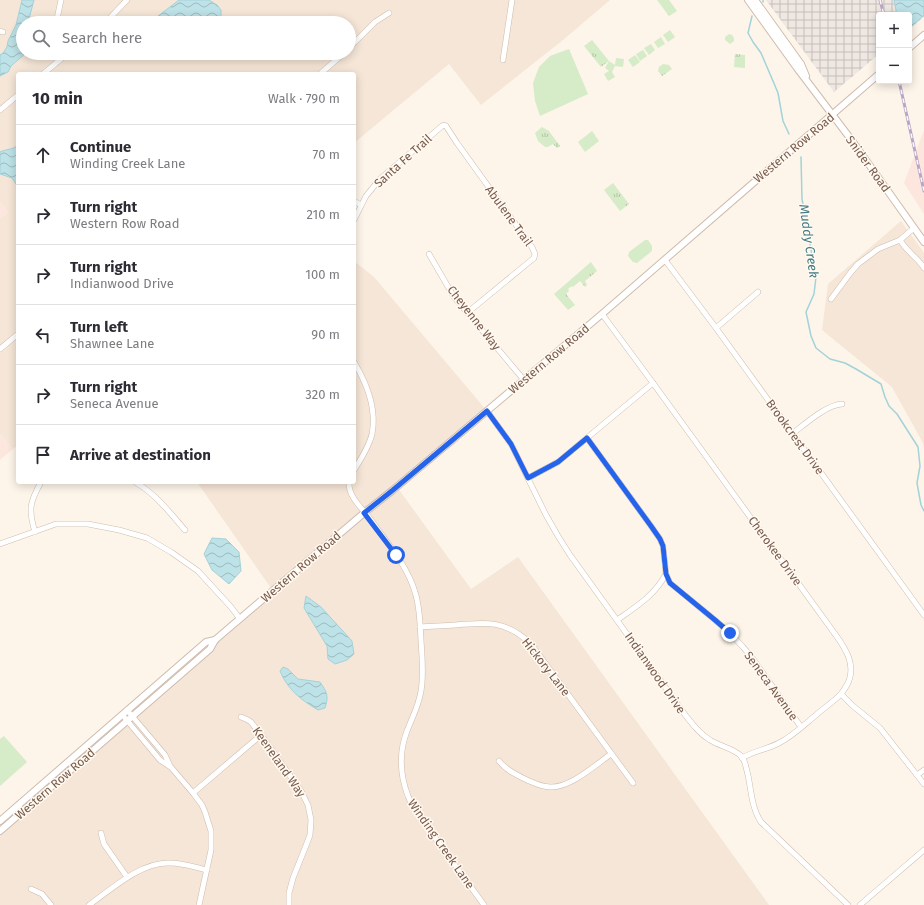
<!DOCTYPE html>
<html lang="en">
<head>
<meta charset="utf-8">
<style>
	:root { --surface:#fff; --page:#f2f2f3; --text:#2b2b33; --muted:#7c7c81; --line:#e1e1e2 }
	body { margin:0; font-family:"Fira Sans",sans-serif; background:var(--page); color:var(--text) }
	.controls { position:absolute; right:12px; top:12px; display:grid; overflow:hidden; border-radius:4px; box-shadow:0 2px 10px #0003 }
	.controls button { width:36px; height:36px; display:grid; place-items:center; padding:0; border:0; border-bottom:1px solid var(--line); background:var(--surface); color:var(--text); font:20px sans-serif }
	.stop { position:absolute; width:12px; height:12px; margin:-9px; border:3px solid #2563eb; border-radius:50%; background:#fff }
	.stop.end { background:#2563eb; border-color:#fff; box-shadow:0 1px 4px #0008 }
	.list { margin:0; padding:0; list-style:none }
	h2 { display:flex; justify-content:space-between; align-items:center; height:52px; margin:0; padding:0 16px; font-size:17px }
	h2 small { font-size:13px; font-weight:400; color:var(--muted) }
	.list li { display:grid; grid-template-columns:26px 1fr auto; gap:12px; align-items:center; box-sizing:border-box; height:60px; padding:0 16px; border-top:1px solid var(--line) }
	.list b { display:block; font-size:15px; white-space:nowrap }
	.list p { margin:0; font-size:13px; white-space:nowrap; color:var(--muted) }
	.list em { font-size:13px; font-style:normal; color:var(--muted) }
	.icon { flex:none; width:22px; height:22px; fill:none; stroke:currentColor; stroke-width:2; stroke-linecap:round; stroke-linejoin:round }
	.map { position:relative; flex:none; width:924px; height:905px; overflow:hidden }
	.search { position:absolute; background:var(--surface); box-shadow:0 2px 10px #0003; left:16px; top:16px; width:340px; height:44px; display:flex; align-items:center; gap:10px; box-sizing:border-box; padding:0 14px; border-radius:22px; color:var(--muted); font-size:15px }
	.panel { position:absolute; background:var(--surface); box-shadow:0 2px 10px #0003; left:16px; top:72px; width:340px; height:412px; border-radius:4px }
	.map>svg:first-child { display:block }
</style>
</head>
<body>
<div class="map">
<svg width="924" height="905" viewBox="0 0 924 905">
	<defs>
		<pattern id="industrial-grid" width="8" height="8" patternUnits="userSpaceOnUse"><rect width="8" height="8" fill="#eee7e2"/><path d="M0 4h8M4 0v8" fill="none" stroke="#c6beb9"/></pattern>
		<pattern id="park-tufts" width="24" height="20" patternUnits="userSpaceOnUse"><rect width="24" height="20" fill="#d6ebc7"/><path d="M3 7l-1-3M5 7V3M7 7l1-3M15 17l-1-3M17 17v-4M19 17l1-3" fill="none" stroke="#b2c1a4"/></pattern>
		<pattern id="water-waves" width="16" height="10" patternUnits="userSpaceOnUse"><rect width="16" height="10" fill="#bde2e7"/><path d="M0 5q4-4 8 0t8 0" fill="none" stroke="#9ebabd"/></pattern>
	</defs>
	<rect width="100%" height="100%" fill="#fdf5e9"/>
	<!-- residential -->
	<g fill="#f5e6d7" fill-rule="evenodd">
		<path d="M 0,0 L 610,0 L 563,40 L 481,105 L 449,64 L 354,143 L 354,74 L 18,74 L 18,445 L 13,449 L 0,434 L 0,219 L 8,212 L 0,202 ZM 23,23 L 349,23 L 349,53 L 23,53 Z"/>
		<polygon points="901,221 924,253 924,449 923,443 892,387 822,330 828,284"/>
		<polygon points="354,261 374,277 487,411 397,487 471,589 518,557 769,905 0,905 0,831 210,649 215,640 273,591 197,482 354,482"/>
	</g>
	<!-- commercial -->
	<g fill="#fde6dd">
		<polygon points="924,130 924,214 904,183"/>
		<polygon points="0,202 8,212 0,219"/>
		<polygon points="0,434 13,449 0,460"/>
	</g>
	<!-- industrial -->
	<polygon fill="url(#industrial-grid)" points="766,0 924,0 924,17 909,29 909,15 879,15 879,54 834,92"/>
	<!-- park -->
	<g fill="url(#park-tufts)">
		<polygon points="657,0 669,0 677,11 669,16"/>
		<polygon points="729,34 732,35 734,38 734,41 730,44 725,40 725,37"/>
		<polygon points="592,40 609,61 601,67 584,46"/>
		<polygon points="735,54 745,55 745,68 734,67"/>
		<polygon points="663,64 669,65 672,69 662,76 658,71 659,67"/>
		<polygon points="542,127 549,131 560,146 557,148 553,144 548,147 545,147 538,141 535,133"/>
		<polygon points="613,183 629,204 620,211 604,190"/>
		<polygon points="591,262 597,271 585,281 587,285 585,287 580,281 573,287 572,286 568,289 569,291 566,294 575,305 568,310 554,294"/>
	</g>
	<!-- garden -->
	<g fill="#d6ebc7">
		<polygon points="670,30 675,37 668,42 663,35"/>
		<polygon points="661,37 665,44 658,48 654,42"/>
		<polygon points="651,44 655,50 649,55 644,48"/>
		<polygon points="569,49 588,94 540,116 535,101 533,83 539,67 550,56"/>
		<polygon points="643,50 647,56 640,61 636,54"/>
		<polygon points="635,55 640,62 633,67 628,60"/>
		<polygon points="616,58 624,59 623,67 615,66 612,72 615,77 608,81 604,74 609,71 605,68 609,61 615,65"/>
		<polygon points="592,131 599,141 585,152 578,142"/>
		<polygon points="645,240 648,240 652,246 652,251 637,263 633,262 628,256 629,252"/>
		<polygon points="4,736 27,762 0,786 0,739"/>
	</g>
	<!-- water -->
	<g fill="url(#water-waves)" stroke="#a3d2d9">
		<polygon points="22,0 34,0 28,23 23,23 23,53 26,53 11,66 8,72 0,76 0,55 3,53 7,47 8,41 16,25"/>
		<polygon points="179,0 209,0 217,5 221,10 221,18 205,23 149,23"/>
		<polygon points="894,0 924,0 924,15 909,29 909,15 897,15"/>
		<path d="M 18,145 L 18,187 L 12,178 L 0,174 L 0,152 C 6,149 13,150 18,145 Z"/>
		<polygon points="212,538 226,539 239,552 241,571 229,584 212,570 204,554"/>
		<polygon points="306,596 321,607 352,641 354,654 347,660 335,664 328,659 327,646 304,608"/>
		<path d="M 283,667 L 288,669 L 298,679 L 320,682 C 327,692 329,696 325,708 L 318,710 C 301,700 287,689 280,671 Z"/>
	</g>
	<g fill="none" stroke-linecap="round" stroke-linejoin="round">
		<!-- stream -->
		<g stroke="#a3d2d9" stroke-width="1.5">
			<polyline points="763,0 763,2"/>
			<polyline points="752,16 748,33 753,42 761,53 773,81 778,93 783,121 789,134"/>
			<polyline points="801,157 802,199 816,277 814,294 806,312 811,336 816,348 830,359 845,363 856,369 881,384 885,397 889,406 897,414 918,447 920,466 917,483 921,505 924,511"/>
		</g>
		<defs>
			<g id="minor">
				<polyline points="59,23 57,19 61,0"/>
				<polyline points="105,23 127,0"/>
				<polyline points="0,31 3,32"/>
				<polyline points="349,48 375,22 389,13"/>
				<polyline points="503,60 512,0"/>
				<polyline points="43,74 68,53"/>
				<polyline points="320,74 344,53"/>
				<polyline points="0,110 18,95"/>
				<polyline points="354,201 361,205"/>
				<polyline points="354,220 366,196 380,179 442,126 444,125 446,126 457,143 532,247 535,254 534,258 467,313"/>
				<path d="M 900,240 C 907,252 918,258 924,268"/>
				<polyline points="429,254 454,297 524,380"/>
				<polyline points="665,260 716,328 924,615"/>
				<polyline points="831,299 851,272 858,264 878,249 900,240 914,228"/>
				<path d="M 602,314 L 653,383 L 835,634 C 846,649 857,666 847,685 C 845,688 843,692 840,695 C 833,702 824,708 816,715 C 805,724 793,736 779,743 C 768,749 754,751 742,758"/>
				<polyline points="716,328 758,292"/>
				<polyline points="0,349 18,334"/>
				<path d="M 354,362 C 366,382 377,409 372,434 C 369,447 361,459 354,470"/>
				<path d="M 487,411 L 511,444 L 546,515 L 558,536 L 570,555 L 686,716 C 693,725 700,734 710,740 C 719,746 736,749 742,757 C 746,762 746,769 748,775 C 751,790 752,809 761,822 L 848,905"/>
				<path d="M 792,434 C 805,424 826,405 842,404"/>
				<polyline points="587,438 651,526 660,539 663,546 666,574 670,583 715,620 730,633 743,647 753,659 801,727"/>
				<polyline points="528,478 558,462 653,383"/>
				<path d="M 135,482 C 156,494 170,513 185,530"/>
				<path d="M 349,482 C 348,497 363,509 371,520 C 387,543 407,565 415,592 C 420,607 420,624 421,640 C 422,657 424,674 421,691 C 419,705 412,718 407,731 C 399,752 400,775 408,796 C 412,808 422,819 429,829 C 447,855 466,880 484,905"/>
				<path d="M 35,532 C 28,509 30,502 41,482"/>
				<polyline points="0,544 56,524 88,524 119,530 147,538 171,552 198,571 231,607 240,619"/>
				<path d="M 617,620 C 637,606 654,596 666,574"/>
				<path d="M 420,627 C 432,626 443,626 455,625 C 486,622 506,620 531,644 L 633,783"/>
				<polyline points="841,694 853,706 880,728 924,784"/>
				<polyline points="127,710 165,755 170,766 193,793 202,805 205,812 211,831 211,850 199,905"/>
				<polyline points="241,717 248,720 251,722 261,735 301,791 308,805 311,820 310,835 307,843 293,878 289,893 289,905"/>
				<polyline points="125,718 160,760 169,766"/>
				<path d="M 499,761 C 506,770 516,775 527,780 C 534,783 541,787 550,787 C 570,788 594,766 611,754"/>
				<polyline points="917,775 924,770"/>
				<polyline points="193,793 261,735"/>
				<polyline points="101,833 104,844 127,877"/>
				<polyline points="31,889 42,894 51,905"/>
				<path d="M 89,905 C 112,889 138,864 167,863 C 181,862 194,867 207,870"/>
				<polyline points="860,905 924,850"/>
			</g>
			<g id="tertiary">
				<polyline points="748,0 797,68 853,142 924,242"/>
				<polyline points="755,0 801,64 806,76"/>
				<polyline points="909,48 924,35"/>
				<polyline points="0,821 206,642 215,640"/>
				<polyline points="0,831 210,649 215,640 364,513 393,490 602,314 879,74"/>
			</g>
		</defs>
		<!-- minor casing -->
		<use href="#minor" stroke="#cfbcae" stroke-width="6"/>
		<!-- tertiary casing -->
		<use href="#tertiary" stroke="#cfbcae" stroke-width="8"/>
		<!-- minor -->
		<use href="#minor" stroke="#fff" stroke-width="5"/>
		<!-- tertiary -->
		<use href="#tertiary" stroke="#fff" stroke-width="6"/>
		<defs>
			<g id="rail">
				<polyline points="880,0 884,15"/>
				<polyline points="899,81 924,191"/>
			</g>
		</defs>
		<!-- rail casing -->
		<use href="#rail" stroke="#b7a6c8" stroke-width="3"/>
		<!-- rail -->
		<use href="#rail" stroke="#fff9f0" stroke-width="1.5" stroke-dasharray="4.5" stroke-linecap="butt"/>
	</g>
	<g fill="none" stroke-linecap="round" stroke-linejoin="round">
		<!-- route -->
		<polyline stroke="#2563eb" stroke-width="5" points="396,555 364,513 393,490 487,411 511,444 528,478 558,462 587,438 651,526 660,539 663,546 666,574 670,583 715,620 730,633"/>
	</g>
	<g text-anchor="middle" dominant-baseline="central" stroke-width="3" stroke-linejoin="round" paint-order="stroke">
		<!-- street labels -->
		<g font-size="12" fill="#785a4c" stroke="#fff9f0">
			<text transform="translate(794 148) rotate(-40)">Western Row Road</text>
			<text transform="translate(403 161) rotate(-42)">Santa Fe Trail</text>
			<text transform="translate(868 164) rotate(54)">Snider Road</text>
			<text transform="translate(509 216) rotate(54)">Abulene Trail</text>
			<text transform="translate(474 318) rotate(52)">Cheyenne Way</text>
			<text transform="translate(549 359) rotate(-40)">Western Row Road</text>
			<text transform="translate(795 437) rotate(54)">Brookcrest Drive</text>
			<text transform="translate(775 551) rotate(54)">Cherokee Drive</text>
			<text transform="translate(301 567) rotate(-41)">Western Row Road</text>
			<text transform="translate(546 667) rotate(52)">Hickory Lane</text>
			<text transform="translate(655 673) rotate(55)">Indianwood Drive</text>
			<text transform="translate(771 686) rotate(54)">Seneca Avenue</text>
			<text transform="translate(279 762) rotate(55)">Keeneland Way</text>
			<text transform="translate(55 784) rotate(-41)">Western Row Road</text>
			<text transform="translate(441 844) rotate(55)">Winding Creek Lane</text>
		</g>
		<!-- water labels -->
		<g font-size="13" font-style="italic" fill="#427b84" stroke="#fff9f0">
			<text transform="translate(809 241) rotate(82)">Muddy Creek</text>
		</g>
	</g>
</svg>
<div class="controls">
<button>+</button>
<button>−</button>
</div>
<div class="stop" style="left:396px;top:555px"></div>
<div class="stop end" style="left:730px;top:633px"></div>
<div class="search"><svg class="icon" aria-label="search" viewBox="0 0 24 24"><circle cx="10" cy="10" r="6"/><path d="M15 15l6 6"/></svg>Search here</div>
<section class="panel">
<h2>10 min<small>Walk · 790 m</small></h2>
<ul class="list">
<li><svg class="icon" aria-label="ahead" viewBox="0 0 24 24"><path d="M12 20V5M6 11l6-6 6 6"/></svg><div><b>Continue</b><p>Winding Creek Lane</p></div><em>70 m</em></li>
<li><svg class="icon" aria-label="right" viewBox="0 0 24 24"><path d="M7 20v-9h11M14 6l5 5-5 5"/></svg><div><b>Turn right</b><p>Western Row Road</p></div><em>210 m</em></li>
<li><svg class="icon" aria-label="right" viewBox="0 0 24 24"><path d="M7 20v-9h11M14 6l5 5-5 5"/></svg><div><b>Turn right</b><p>Indianwood Drive</p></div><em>100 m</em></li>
<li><svg class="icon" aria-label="left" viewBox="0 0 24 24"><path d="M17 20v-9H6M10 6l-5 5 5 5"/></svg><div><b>Turn left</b><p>Shawnee Lane</p></div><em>90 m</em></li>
<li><svg class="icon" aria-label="right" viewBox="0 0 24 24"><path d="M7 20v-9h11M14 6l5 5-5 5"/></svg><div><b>Turn right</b><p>Seneca Avenue</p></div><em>320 m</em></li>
<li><svg class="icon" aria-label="arrive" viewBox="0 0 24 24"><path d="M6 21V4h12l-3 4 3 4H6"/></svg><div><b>Arrive at destination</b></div></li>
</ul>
</section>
</div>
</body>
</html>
